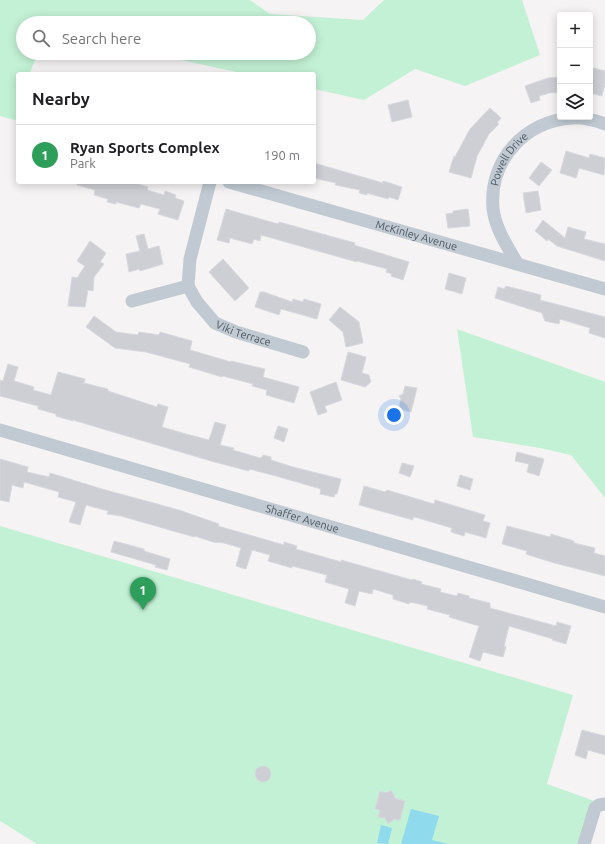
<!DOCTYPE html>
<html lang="en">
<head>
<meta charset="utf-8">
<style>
	:root { --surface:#fff; --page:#f6f6f6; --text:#202124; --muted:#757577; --line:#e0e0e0; --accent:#b45309 }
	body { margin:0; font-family:Ubuntu,sans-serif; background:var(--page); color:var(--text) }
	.controls { position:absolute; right:12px; top:12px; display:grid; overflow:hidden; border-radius:4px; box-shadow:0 2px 10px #0003 }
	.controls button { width:36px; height:36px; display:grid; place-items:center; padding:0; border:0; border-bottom:1px solid var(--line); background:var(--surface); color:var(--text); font:20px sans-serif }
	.you { position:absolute; left:394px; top:415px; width:14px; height:14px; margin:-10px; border:3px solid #fff; border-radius:50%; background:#1a73e8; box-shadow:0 0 0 6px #1a73e833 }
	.badge { display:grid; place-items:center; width:26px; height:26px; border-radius:50%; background:var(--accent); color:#fff; font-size:13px; font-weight:700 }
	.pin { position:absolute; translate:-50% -33px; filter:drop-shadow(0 1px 2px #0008) }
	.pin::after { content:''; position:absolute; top:21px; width:14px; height:12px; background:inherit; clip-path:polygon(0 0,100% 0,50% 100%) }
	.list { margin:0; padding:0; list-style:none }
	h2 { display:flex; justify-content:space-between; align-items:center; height:52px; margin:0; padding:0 16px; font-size:17px }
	h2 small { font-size:13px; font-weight:400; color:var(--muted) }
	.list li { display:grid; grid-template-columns:26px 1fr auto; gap:12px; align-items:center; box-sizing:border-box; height:60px; padding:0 16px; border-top:1px solid var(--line) }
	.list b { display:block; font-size:15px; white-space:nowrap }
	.list p { margin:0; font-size:13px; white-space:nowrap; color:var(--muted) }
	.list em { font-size:13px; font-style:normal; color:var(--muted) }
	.icon { flex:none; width:22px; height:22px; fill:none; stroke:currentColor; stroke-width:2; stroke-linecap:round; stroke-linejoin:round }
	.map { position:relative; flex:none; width:605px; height:844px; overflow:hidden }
	.search { position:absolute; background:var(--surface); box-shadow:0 2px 10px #0003; left:16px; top:16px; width:300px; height:44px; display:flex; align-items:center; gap:10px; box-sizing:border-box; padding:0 14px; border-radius:22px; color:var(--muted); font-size:15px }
	.panel { position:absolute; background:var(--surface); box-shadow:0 2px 10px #0003; left:16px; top:72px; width:300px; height:112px; border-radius:4px }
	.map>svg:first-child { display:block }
</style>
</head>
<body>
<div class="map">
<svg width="605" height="844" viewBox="0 0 605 844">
	<rect width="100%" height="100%" fill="#f5f3f3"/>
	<!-- green -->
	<g fill="#c3f1d5">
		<polygon points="0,0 250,0 270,14 363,20 384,0 522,0 540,55 465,86 415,69 364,100 314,89 314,74 246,74 148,53 309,53 309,23 23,23 23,53 39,53 32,67 30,74 18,74 18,121 0,116"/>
		<polygon points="457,329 605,382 605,498 571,455 540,448 473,437"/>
		<polygon points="0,526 573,695 547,784 603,804 584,844 37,844 0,821"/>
	</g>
	<!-- water -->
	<g fill="#90daee">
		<polygon points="411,809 439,816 432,840 448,844 401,844"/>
		<polygon points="381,825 392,828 388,844 377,843"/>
	</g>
	<!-- building -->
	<g fill="#cdcfd5" stroke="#d7d9de">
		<polygon points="590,67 605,71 605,84 602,96 590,93"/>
		<polygon points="560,77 560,92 549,93 539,96 540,100 531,103 525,86 548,78"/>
		<polygon points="408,100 412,117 392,122 388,105"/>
		<polygon points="490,108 501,118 497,123 499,124 489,134 477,156 471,178 449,172 454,156 455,157 470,129"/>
		<polygon points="566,151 589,158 590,154 605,158 604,175 579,168 576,178 560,173"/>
		<polygon points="541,162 552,170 539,186 529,178"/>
		<polygon points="314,163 383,183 383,181 402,187 398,200 389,197 388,199 367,193 367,195 359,193 360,190 335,185 336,183 314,178"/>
		<polygon points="77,182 131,182 148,187 147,190 164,195 165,191 176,195 175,198 184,201 178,220 158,214 160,209 141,204 139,208 116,202 116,204 107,202 108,199 94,195 95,190 77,185"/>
		<polygon points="538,191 541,210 526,213 523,193"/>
		<polygon points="226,209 278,224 279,222 355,243 354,245 409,262 403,280 391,276 392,274 386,272 387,269 357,261 357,262 261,235 260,241 254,239 252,244 230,238 229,243 217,240"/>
		<polygon points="468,209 470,226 448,228 446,214 453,213 453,211"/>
		<polygon points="543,220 565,238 568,227 586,232 584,239 605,244 605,261 557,246 548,239 547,241 535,231"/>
		<polygon points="144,234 148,249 159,246 163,264 140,271 139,269 129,272 126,254 140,251 136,236"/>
		<polygon points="90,241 106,253 100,262 104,264 94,277 93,291 88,290 85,307 68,306 72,277 77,278 85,266 77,261"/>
		<polygon points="223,259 249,288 235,301 209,272"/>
		<polygon points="449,273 466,278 462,294 445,289"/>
		<polygon points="506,286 541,295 540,300 605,317 605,338 589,333 590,328 560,319 559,324 545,321 542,313 495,298 498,287 504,289"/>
		<polygon points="260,292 264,292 292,302 293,299 303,302 304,299 321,304 317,319 281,309 279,315 255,307"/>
		<polygon points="340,307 359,322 363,343 346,347 343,332 329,320"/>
		<polygon points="94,316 116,332 138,335 139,332 159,335 160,332 192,341 190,350 231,362 231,361 265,369 263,377 299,387 294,403 266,395 267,390 252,386 253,384 223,376 222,377 189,367 190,364 146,352 115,348 86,327"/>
		<polygon points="348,352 366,357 362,373 369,375 371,382 365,387 341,380"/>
		<polygon points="8,364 18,367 14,381 34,387 33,390 51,395 58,372 85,379 84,383 108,389 108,391 157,407 158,404 168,407 162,427 186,434 209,440 215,422 226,425 220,445 234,448 233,450 260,458 262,457 263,455 271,457 271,460 293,467 341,479 337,494 335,494 334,497 320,494 321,489 276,476 249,469 249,471 211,461 93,426 73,420 73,421 56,416 56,414 38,409 38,406 0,396 0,380 3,381"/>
		<polygon points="336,382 342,400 325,406 327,412 318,415 310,392"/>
		<polygon points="405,386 417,388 411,412 399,409 401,399 399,396 403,394"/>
		<polygon points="278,426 288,429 284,442 274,438"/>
		<polygon points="517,452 544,459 539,476 527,472 529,464 515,461"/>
		<polygon points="0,459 28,467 27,472 49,477 50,473 102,489 179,510 219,524 218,526 284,545 284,542 297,546 296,549 341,562 341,560 412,580 413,579 422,582 421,584 441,589 440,592 457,596 458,593 469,596 469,598 490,603 490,608 556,626 557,622 571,626 566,644 552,640 553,639 509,626 504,646 506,647 503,657 483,652 480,661 469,657 479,626 449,617 450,615 427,609 428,606 410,602 409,604 393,599 393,595 373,589 372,594 359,591 355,606 345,603 349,589 325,582 327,575 292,566 292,568 268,561 270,555 252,550 246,569 236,566 241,548 224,543 213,542 195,536 194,537 121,516 107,514 108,511 86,505 80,525 69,522 76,502 58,497 59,492 24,482 23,488 12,485 9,502 0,500"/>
		<polygon points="402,463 414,466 410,477 399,473"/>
		<polygon points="460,475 473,479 470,490 457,486"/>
		<polygon points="364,486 385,492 387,490 434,504 435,500 485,515 483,521 490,523 486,538 465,532 464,536 451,532 452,528 418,518 413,517 413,520 359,505"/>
		<polygon points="507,526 550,537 551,534 574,541 574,543 595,548 594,553 605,556 605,576 551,562 526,554 527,551 502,544"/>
		<polygon points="114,541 144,549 144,551 170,559 167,570 155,567 156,565 111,552"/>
		<polygon points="582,730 605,736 605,755 588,750 586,759 575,755"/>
		<circle cx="263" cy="774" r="8"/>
		<polygon points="391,790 394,795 394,798 405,801 400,820 394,819 388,824 385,818 378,817 380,810 375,809 380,791 386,793"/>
	</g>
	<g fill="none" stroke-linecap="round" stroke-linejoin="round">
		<!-- minor -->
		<g stroke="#c1cad2" stroke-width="13">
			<path id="s1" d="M 210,182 L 190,259 L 188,286 L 197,302 L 215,323 L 236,332 L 303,352"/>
			<path id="s2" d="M 229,182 L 605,289"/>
			<path id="s3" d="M 517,263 C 507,246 495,228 493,208 C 489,160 525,121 572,118 C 584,117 594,120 605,124"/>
			<polyline points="132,301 188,286"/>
			<path id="s4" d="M 0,430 L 605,607"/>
			<polyline points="584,844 595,808 599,805 605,804"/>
		</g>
	</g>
	<g text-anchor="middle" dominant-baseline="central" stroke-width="3" stroke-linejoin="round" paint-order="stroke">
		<!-- street labels -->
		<g font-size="11" fill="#4a5661" stroke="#fff">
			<text stroke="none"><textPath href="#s3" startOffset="114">Powell Drive</textPath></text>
			<text stroke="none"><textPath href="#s2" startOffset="195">McKinley Avenue</textPath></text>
			<text stroke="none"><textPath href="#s1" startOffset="183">Viki Terrace</textPath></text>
			<text stroke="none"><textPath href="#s4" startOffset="315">Shaffer Avenue</textPath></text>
		</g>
	</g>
</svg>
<div class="controls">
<button>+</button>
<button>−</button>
<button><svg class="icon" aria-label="layers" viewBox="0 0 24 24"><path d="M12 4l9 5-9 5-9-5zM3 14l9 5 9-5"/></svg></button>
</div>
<div class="you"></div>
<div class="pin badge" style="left:143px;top:610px;background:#2e9e5b">1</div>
<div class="search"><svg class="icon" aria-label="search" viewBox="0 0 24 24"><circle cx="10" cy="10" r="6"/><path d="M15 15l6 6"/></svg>Search here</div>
<section class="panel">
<h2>Nearby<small></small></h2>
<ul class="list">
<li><span class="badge" style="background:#2e9e5b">1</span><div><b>Ryan Sports Complex</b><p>Park</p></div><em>190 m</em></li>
</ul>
</section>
</div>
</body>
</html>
